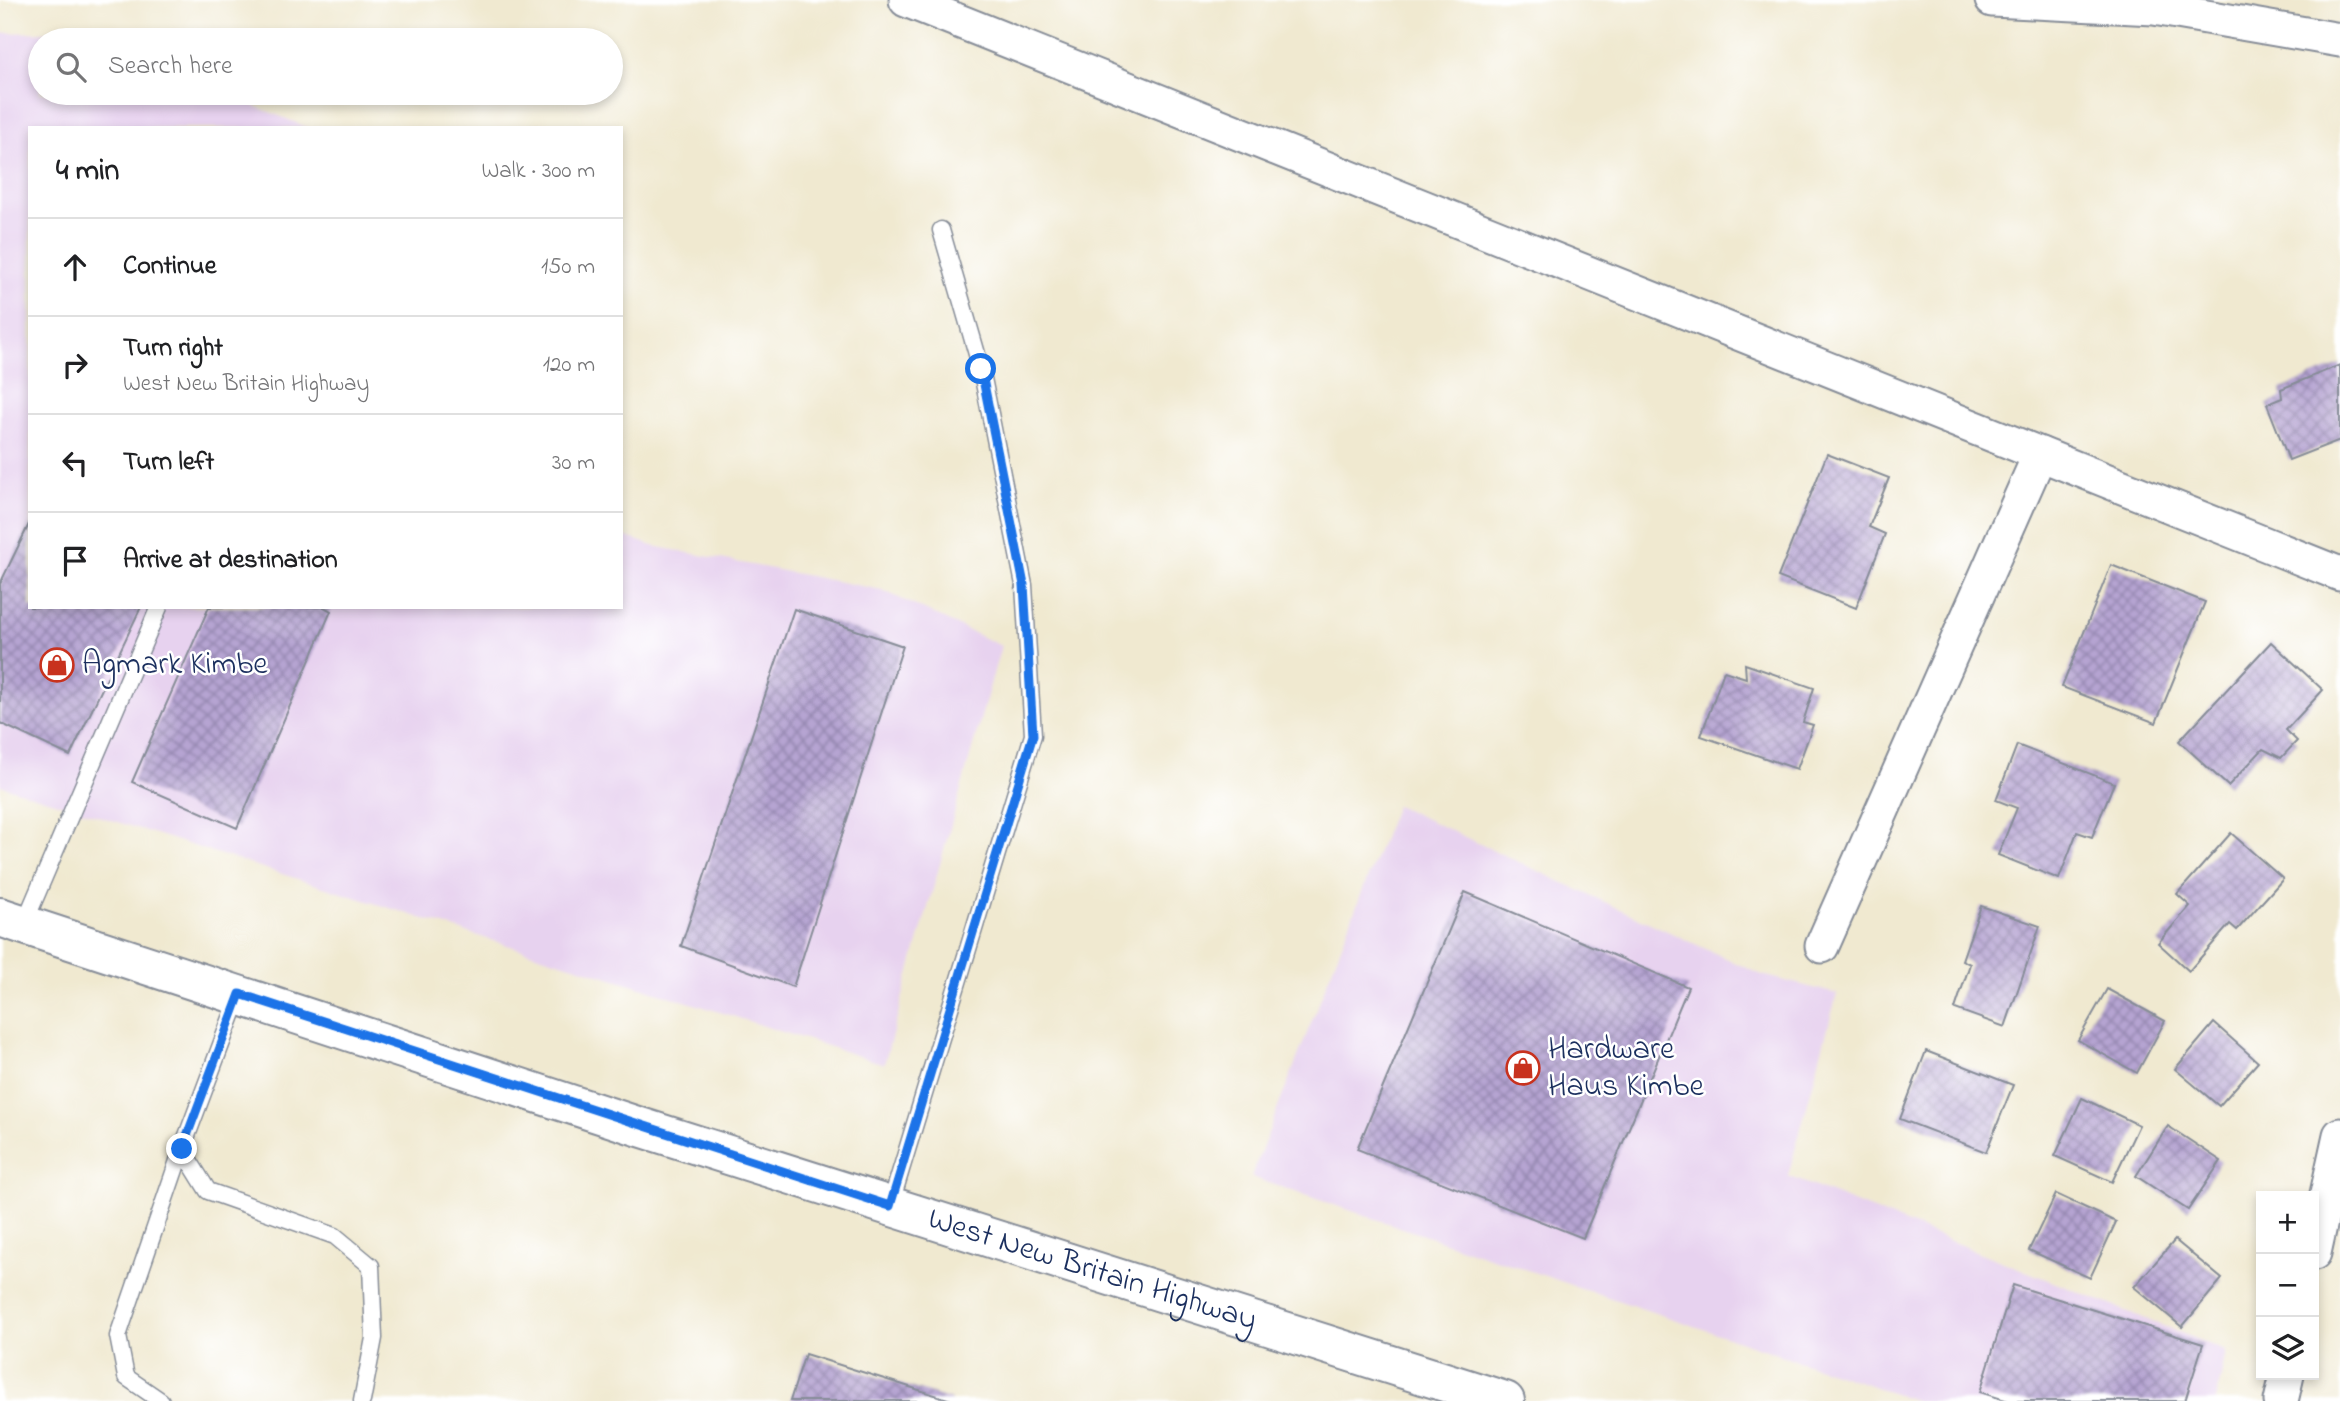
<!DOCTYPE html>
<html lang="en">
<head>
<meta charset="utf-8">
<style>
	:root { --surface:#fff; --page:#f2f2f2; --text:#202124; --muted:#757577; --line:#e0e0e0 }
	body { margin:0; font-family:"Indie Flower",sans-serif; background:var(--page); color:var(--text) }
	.controls { position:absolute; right:21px; bottom:21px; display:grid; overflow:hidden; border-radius:0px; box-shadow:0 4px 10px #0003 }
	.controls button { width:63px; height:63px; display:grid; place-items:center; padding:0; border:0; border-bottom:2px solid var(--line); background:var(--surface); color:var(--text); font:35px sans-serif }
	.stop { position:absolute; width:21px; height:21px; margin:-16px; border:5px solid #1a73e8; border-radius:50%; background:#fff }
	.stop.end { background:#1a73e8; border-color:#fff; box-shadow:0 2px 7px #0008 }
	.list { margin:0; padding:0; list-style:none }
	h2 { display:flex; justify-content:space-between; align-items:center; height:91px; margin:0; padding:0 28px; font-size:30px }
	h2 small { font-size:23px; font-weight:400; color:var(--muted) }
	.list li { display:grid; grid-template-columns:46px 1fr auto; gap:21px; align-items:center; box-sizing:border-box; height:98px; padding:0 28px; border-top:2px solid var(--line) }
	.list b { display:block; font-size:26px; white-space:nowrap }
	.list p { margin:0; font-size:23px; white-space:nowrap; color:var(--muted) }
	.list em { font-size:23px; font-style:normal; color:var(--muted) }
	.icon { flex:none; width:38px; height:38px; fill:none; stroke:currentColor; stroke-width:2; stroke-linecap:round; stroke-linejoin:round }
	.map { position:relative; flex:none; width:2340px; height:1401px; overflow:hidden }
	.search { position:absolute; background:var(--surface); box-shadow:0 4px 10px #0003; left:28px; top:28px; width:595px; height:77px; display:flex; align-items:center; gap:18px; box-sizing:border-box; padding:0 24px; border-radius:38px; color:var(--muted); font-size:26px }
	.panel { position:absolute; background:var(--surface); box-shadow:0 4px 10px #0003; left:28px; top:126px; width:595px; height:483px; border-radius:0px }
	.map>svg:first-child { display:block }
</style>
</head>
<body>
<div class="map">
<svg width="2340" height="1401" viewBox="0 0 2340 1401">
	<defs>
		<pattern id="building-cross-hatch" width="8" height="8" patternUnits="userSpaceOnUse" patternTransform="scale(1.75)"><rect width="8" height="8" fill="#b6a4d2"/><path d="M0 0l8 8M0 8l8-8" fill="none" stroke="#9386ae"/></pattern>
	</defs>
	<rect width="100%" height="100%" fill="#fff"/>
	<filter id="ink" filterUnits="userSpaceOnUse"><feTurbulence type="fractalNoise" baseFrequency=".0143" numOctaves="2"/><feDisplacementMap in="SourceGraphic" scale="14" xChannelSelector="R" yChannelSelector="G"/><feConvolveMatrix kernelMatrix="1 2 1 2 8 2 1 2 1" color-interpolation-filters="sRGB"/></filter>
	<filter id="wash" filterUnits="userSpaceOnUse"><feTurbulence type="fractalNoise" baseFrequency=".00686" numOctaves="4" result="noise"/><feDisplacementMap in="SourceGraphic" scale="28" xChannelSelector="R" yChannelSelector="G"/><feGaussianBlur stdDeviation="1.57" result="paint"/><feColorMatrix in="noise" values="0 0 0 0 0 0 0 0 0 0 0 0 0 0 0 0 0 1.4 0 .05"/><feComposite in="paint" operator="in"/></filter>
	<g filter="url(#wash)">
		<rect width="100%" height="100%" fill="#f0e9d0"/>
		<!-- built -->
		<g fill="#e7d2ef">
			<polygon points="51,32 75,40 40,40 40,93 223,93 309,128 30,128 30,607 621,607 621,535 653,546 882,590 1001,646 884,1064 0,785 0,33"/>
			<polygon points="1396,805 1762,975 1837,994 1788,1176 2226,1351 2216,1401 1917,1401 1251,1177"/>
		</g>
		<g id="blocks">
			<!-- building -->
			<g fill="url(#building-cross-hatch)">
				<polygon points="2340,365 2340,440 2289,460 2267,404 2282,398 2281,389"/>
				<polygon points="1827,454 1889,478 1869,527 1885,534 1856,608 1778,577"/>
				<polygon points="30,522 30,607 141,607 70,756 0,723 0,584"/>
				<polygon points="2111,565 2205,602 2156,723 2062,687"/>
				<polygon points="209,607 324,607 331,611 237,828 132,782"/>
				<polygon points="794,609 903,646 793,987 681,946"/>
				<polygon points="2271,642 2323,690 2286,730 2297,741 2281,758 2263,749 2228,786 2179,741"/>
				<polygon points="1745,664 1814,688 1803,722 1813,725 1797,769 1701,736 1724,671 1746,678"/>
				<polygon points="2017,745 2114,783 2092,837 2077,832 2059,879 1998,855 2017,808 1996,800"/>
				<polygon points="2231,833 2283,879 2237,930 2230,924 2189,971 2158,943 2190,906 2177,894"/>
				<polygon points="1465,892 1688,987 1583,1238 1357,1149"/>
				<polygon points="1981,906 2040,926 2005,1027 1955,1009 1970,964 1962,960"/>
				<polygon points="2107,989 2165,1021 2137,1073 2078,1040"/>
				<polygon points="2214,1023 2258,1062 2219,1106 2175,1069"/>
				<polygon points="1926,1051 2013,1085 1986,1152 1900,1119"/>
				<polygon points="2082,1098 2139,1125 2112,1182 2055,1156"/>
				<polygon points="2168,1126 2221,1161 2188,1210 2136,1176"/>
				<polygon points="2056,1194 2116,1222 2090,1278 2029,1250"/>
				<polygon points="2175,1240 2222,1279 2182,1327 2134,1287"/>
				<polygon points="2013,1285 2203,1344 2185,1401 2008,1401 1980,1392"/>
				<polygon points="805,1354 951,1400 951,1401 790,1401"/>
			</g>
		</g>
	</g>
	<g filter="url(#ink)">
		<use href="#blocks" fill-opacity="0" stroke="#868c97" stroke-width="2"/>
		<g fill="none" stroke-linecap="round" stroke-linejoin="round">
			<defs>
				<g id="service">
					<polyline points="24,924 159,607"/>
					<polyline points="182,1149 208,1191 335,1236 371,1266 374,1338 362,1401"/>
					<polyline points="890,1206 1033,735 1024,585 981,368 941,230"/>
					<polyline points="161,1401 126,1377 118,1336 182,1149 240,994"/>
				</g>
				<g id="minor">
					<polyline points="906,0 2340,574"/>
					<polyline points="1992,0 2154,8 2340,40"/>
					<polyline points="1822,946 2040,454"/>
					<polyline points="2314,1253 2340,1135"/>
					<polyline points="2281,1401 2287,1375"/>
				</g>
				<g id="primary">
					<path id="s1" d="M 0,917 L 637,1126 L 1505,1401"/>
				</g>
			</defs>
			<!-- service casing -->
			<use href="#service" stroke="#868c97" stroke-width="19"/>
			<!-- minor casing -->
			<use href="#minor" stroke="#868c97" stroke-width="37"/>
			<!-- primary casing -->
			<use href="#primary" stroke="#868c97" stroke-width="42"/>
			<!-- service -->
			<use href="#service" stroke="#fff" stroke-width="16"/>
			<!-- minor -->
			<use href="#minor" stroke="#fff" stroke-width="33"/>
			<!-- primary -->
			<use href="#primary" stroke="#fff" stroke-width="38"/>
		</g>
	</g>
	<g fill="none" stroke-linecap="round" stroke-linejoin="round" filter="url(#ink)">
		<!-- route -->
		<polyline stroke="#1a73e8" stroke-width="9" points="182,1149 240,994 890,1206 1033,735 1024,585 981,369"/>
	</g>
	<!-- icons -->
	<defs>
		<symbol id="shop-ring" viewBox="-11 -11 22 22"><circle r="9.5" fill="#fff" stroke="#c8321e" stroke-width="1.5"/><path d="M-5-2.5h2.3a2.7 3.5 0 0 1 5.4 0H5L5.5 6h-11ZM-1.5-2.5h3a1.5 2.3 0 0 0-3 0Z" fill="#c8321e"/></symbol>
	</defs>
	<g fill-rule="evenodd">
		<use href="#shop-ring" x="38" y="646" width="38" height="38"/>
		<use href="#shop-ring" x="1504" y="1049" width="38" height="38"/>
	</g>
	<g text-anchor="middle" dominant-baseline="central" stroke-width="5" stroke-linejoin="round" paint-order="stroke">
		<!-- poi labels -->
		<g font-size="32" fill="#1b2f5e" stroke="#fff" text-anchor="start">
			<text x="82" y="665">Agmark Kimbe</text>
			<text x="1548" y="1050">Hardware<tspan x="1548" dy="37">Haus Kimbe</tspan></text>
		</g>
		<!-- street labels -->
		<g font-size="32" fill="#1b2f5e" stroke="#fff">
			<text stroke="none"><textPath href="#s1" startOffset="1148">West New Britain Highway</textPath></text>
		</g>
	</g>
</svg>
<div class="controls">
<button>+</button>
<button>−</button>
<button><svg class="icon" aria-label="layers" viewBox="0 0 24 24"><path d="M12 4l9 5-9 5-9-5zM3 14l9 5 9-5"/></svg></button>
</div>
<div class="stop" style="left:981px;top:369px"></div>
<div class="stop end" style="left:182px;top:1149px"></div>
<div class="search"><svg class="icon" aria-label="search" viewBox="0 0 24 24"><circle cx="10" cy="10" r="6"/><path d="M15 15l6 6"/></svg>Search here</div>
<section class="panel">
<h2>4 min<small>Walk · 300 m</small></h2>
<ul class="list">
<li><svg class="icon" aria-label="ahead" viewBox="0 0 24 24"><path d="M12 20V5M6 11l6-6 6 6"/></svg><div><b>Continue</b></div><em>150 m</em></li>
<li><svg class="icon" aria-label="right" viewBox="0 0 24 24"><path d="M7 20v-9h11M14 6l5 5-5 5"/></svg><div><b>Turn right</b><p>West New Britain Highway</p></div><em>120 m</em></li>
<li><svg class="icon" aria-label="left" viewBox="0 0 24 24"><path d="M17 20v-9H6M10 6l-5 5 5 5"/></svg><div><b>Turn left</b></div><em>30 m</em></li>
<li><svg class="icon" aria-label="arrive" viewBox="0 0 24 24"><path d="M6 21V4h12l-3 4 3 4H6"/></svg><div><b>Arrive at destination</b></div></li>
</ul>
</section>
</div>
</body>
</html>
